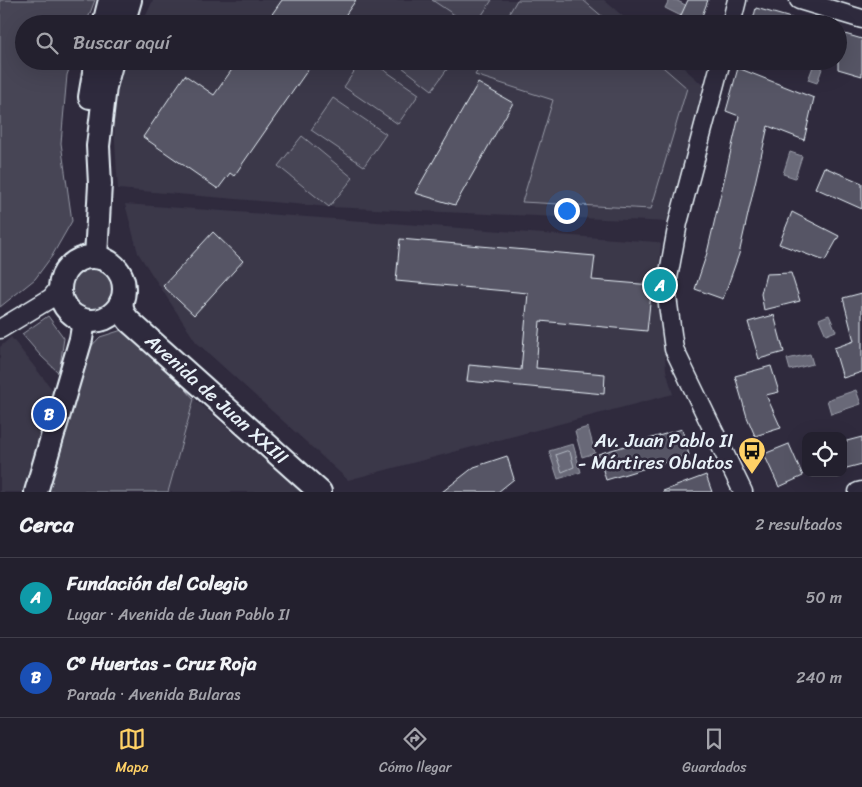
<!DOCTYPE html>
<html lang="es">
<head>
<meta charset="utf-8">
<style>
	:root { --surface:#23202e; --page:#2f2d3a; --text:#f1f3f6; --muted:#a3a3aa; --line:#403e4a; --accent:#ffd166 }
	body { margin:0; font-family:Sriracha,sans-serif; background:var(--page); color:var(--text) }
	.controls { position:absolute; right:15px; bottom:15px; display:grid; overflow:hidden; border-radius:10px; box-shadow:0 5px 20px #0002 }
	.controls button { width:45px; height:45px; display:grid; place-items:center; padding:0; border:0; border-bottom:1px solid var(--line); background:var(--surface); color:var(--text); font:25px sans-serif }
	.you { position:absolute; left:566px; top:210px; width:18px; height:18px; margin:-12px; border:4px solid #fff; border-radius:50%; background:#1a73e8; box-shadow:0 0 0 8px #1a73e833 }
	.badge { display:grid; place-items:center; width:32px; height:32px; border-radius:50%; background:var(--accent); color:#fff; font-size:16px; font-weight:700 }
	.pin { position:absolute; translate:-50% -50%; border:2px solid #fff; box-shadow:0 1px 5px #0006 }
	.list { margin:0; padding:0; list-style:none }
	h2 { display:flex; justify-content:space-between; align-items:center; height:65px; margin:0; padding:0 20px; font-size:21px }
	h2 small { font-size:16px; font-weight:400; color:var(--muted) }
	.list li { display:grid; grid-template-columns:32px 1fr auto; gap:15px; align-items:center; box-sizing:border-box; height:80px; padding:0 20px; border-top:1px solid var(--line) }
	.list b { display:block; font-size:19px; white-space:nowrap }
	.list p { margin:0; font-size:16px; white-space:nowrap; color:var(--muted) }
	.list em { font-size:16px; font-style:normal; color:var(--muted) }
	.icon { flex:none; width:28px; height:28px; fill:none; stroke:currentColor; stroke-width:2; stroke-linecap:round; stroke-linejoin:round }
	.map { position:relative; flex:none; width:862px; height:492px; overflow:hidden }
	.search { position:absolute; background:var(--surface); box-shadow:0 5px 20px #0002; left:15px; right:15px; top:15px; height:55px; display:flex; align-items:center; gap:12px; box-sizing:border-box; padding:0 18px; border-radius:28px; color:var(--muted); font-size:19px }
	.sheet { height:225px; background:var(--surface) }
	nav { display:flex; justify-content:space-around; align-items:center; box-sizing:border-box; height:70px; border-top:1px solid var(--line); background:var(--surface); font-size:14px; color:var(--muted) }
	nav a { display:grid; justify-items:center; gap:2px }
	nav .on { color:var(--accent) }
	.map>svg:first-child { display:block }
</style>
</head>
<body>
<div class="map">
<svg width="862" height="492" viewBox="0 0 862 492">
	<rect width="100%" height="100%" fill="#2f2a3d"/>
	<filter id="ink" filterUnits="userSpaceOnUse"><feTurbulence type="fractalNoise" baseFrequency=".02" numOctaves="2"/><feDisplacementMap in="SourceGraphic" scale="10" xChannelSelector="R" yChannelSelector="G"/><feConvolveMatrix kernelMatrix="1 2 1 2 8 2 1 2 1" color-interpolation-filters="sRGB"/></filter>
	<g filter="url(#ink)">
		<!-- built -->
		<g fill="#3b3749">
			<polygon points="153,0 604,0 632,24 142,24"/>
			<polygon points="126,61 676,61 704,86 670,222 329,207 118,189 113,111"/>
			<polygon points="125,204 657,242 661,244 659,266 666,370 673,394 348,480 196,342 138,253"/>
			<polygon points="11,337 55,393 25,492 0,492 0,347"/>
			<polygon points="194,399 302,492 168,492"/>
		</g>
		<!-- green -->
		<g fill="#464455" stroke="#979aa6">
			<polygon points="0,0 95,0 86,24 24,24 24,61 72,61 67,75 61,143 72,221 52,256 35,279 0,307"/>
			<polygon points="432,0 492,0 476,24 468,24"/>
			<polygon points="517,0 583,0 611,24 503,24"/>
			<polygon points="361,61 371,61 419,94 398,124 344,87"/>
			<polygon points="394,61 453,61 432,90"/>
			<polygon points="483,61 656,61 687,88 651,209 522,202 553,100 475,75"/>
			<polygon points="333,98 386,134 364,166 311,130"/>
			<polygon points="302,136 353,178 329,207 278,166"/>
			<circle cx="91" cy="288" r="22"/>
			<polygon points="48,316 64,338 59,373 40,355 22,334"/>
			<polygon points="122,330 144,341 194,399 168,492 47,492 84,354 100,337"/>
		</g>
		<!-- water -->
		<g fill="#696978" stroke="#9c9fab">
			<polygon points="669,0 676,0 687,6 681,16 665,8"/>
			<polygon points="814,64 823,66 817,83 808,80"/>
			<polygon points="790,152 802,156 795,178 783,174"/>
			<polygon points="829,315 836,331 826,335 819,319"/>
			<polygon points="810,354 813,364 790,370 787,359"/>
			<polygon points="856,390 861,404 831,414 827,400"/>
			<polygon points="588,427 595,453 582,457 575,431"/>
			<polygon points="573,444 581,472 558,479 549,451"/>
		</g>
		<g fill="none" stroke-linecap="round" stroke-linejoin="round">
			<!-- shore -->
			<polygon stroke="#b5bbc5" stroke-width="1" points="567,451 570,452 574,467 562,472 556,455"/>
		</g>
		<!-- building -->
		<g fill="#575565" stroke="#e8f1f8">
			<polygon points="282,0 356,0 339,24 265,24"/>
			<polygon points="688,0 708,0 699,24 677,24"/>
			<polygon points="756,8 798,20 797,24 752,24"/>
			<polygon points="838,32 862,39 862,76 838,69"/>
			<polygon points="238,61 314,61 234,176 230,173 218,189 143,137 185,75 214,95"/>
			<polygon points="738,68 814,98 804,140 768,126 739,254 723,299 695,289 707,253 739,116 726,111"/>
			<polygon points="478,83 513,103 455,205 415,193"/>
			<polygon points="824,167 862,183 862,209 815,188"/>
			<polygon points="792,212 839,236 825,261 779,244"/>
			<polygon points="213,232 243,261 194,315 163,286"/>
			<polygon points="400,239 595,256 592,280 652,285 647,331 540,321 536,368 605,374 604,394 467,381 469,365 521,370 528,293 396,281"/>
			<polygon points="791,273 800,301 764,310 761,294 766,274"/>
			<polygon points="862,293 862,372 843,378 834,348 854,341 843,298"/>
			<polygon points="774,315 784,352 759,359 748,322"/>
			<polygon points="771,366 779,392 766,395 781,428 755,436 747,417 735,376"/>
			<polygon points="682,429 689,455 606,480 598,454"/>
			<polygon points="862,437 862,464 843,469 843,442"/>
			<polygon points="789,444 803,476 779,487 764,454"/>
			<polygon points="507,456 514,479 498,492 442,492 474,467"/>
			<polygon points="706,475 712,492 663,492 663,491"/>
		</g>
		<g fill="none" stroke-linecap="round" stroke-linejoin="round">
			<defs>
				<g id="minor">
					<polyline points="799,0 862,19"/>
					<polyline points="731,24 737,0"/>
					<polyline points="721,61 678,223 666,289 674,349 743,492"/>
					<polyline points="0,329 51,298 59,288"/>
					<polyline points="858,492 862,491"/>
				</g>
				<g id="major">
					<polyline points="104,24 110,0"/>
					<polyline points="123,24 130,0"/>
					<polyline points="90,97 96,61"/>
					<polyline points="96,257 100,184 98,146 105,87 112,61"/>
					<circle cx="92" cy="289" r="32"/>
					<polyline points="121,302 123,313 129,321 320,492"/>
					<polyline points="36,492 81,339 83,327 78,318"/>
				</g>
			</defs>
			<!-- minor casing -->
			<use href="#minor" stroke="#e8f1f8" stroke-width="21"/>
			<!-- major casing -->
			<use href="#major" stroke="#e8f1f8" stroke-width="26"/>
			<!-- minor -->
			<use href="#minor" stroke="#2f2a3d" stroke-width="18"/>
			<!-- major -->
			<use href="#major" stroke="#2f2a3d" stroke-width="22"/>
		</g>
	</g>
	<!-- icons -->
	<defs>
		<symbol id="bus-pin" viewBox="-11 -11 22 30"><path d="M0 17L-7.5 6A9.5 9.5 0 1 1 7.5 6Z" fill="#ffd166" stroke="#2f2a3d"/><path d="M-5-6H5V4H4V6H2V4H-2V6H-4V4H-5ZM-3.5-4V0h7V-4ZM-3.5 1.2v1.5H-2V1.2ZM2 1.2v1.5H3.5V1.2Z" fill="#111"/></symbol>
	</defs>
	<g fill-rule="evenodd">
		<use href="#bus-pin" x="736" y="435" width="32" height="43"/>
	</g>
	<g text-anchor="middle" dominant-baseline="central" stroke-width="5" stroke-linejoin="round" paint-order="stroke">
		<!-- street labels -->
		<g font-size="19" fill="#e8f1f8" stroke="#2f2a3d">
			<text transform="translate(217 399) rotate(42)">Avenida de Juan XXIII</text>
		</g>
		<!-- poi labels -->
		<g font-size="19" fill="#e8f1f8" stroke="#2f2a3d" text-anchor="end">
			<text x="733" y="440">Av. Juan Pablo II<tspan x="733" dy="22">- Mártires Oblatos</tspan></text>
		</g>
	</g>
</svg>
<div class="controls">
<button><svg class="icon" aria-label="locate" viewBox="0 0 24 24"><circle cx="12" cy="12" r="6"/><path d="M12 2v4M12 18v4M2 12h4M18 12h4"/></svg></button>
</div>
<div class="you"></div>
<div class="pin badge" style="left:660px;top:285px;background:#0f9aa8">A</div>
<div class="pin badge" style="left:49px;top:414px;background:#1a4fb4">B</div>
<div class="search"><svg class="icon" aria-label="search" viewBox="0 0 24 24"><circle cx="10" cy="10" r="6"/><path d="M15 15l6 6"/></svg>Buscar aquí</div>
</div>
<section class="sheet">
<h2>Cerca<small>2 resultados</small></h2>
<ul class="list">
<li><span class="badge" style="background:#0f9aa8">A</span><div><b>Fundación del Colegio</b><p>Lugar · Avenida de Juan Pablo II</p></div><em>50 m</em></li>
<li><span class="badge" style="background:#1a4fb4">B</span><div><b>Cº Huertas - Cruz Roja</b><p>Parada · Avenida Bularas</p></div><em>240 m</em></li>
</ul>
</section>
<nav>
<a class="on"><svg class="icon" aria-label="map" viewBox="0 0 24 24"><path d="M3 6l6-2 6 2 6-2v14l-6 2-6-2-6 2zM9 4v14M15 6v14"/></svg>Mapa</a>
<a><svg class="icon" aria-label="directions" viewBox="0 0 24 24"><path d="M12 3l9 9-9 9-9-9zM9 14v-3h6M13 9l2 2-2 2"/></svg>Cómo llegar</a>
<a><svg class="icon" aria-label="saved" viewBox="0 0 24 24"><path d="M7 4h10v16l-5-4-5 4z"/></svg>Guardados</a>
</nav>
</body>
</html>
